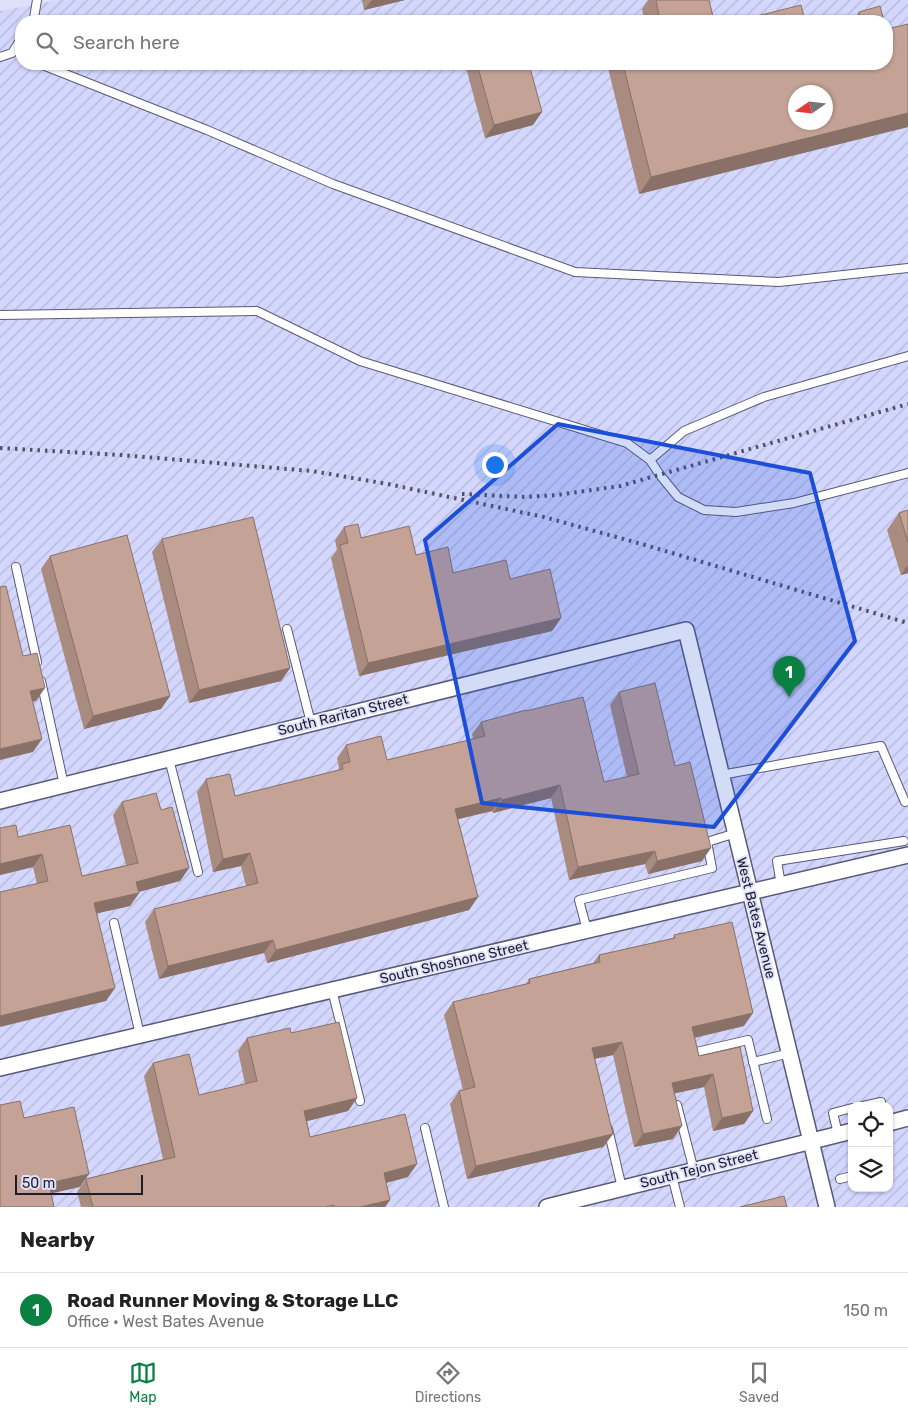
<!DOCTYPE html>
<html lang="en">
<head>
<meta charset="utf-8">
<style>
	:root { --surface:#fff; --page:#f6f6f6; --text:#222; --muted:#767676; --line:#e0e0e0; --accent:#0b8043 }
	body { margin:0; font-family:Rubik,sans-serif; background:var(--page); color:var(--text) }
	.controls { position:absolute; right:15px; bottom:15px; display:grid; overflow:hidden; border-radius:10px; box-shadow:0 1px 4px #0004 }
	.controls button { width:45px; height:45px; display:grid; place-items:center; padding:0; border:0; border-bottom:1px solid var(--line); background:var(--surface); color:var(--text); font:25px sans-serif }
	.compass { position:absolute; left:788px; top:85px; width:45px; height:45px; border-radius:50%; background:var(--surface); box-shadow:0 1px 4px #0004; rotate:256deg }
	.scale { position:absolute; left:15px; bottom:12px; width:128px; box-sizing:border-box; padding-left:5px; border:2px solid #1d1e2a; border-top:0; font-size:14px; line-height:18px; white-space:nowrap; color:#1d1e2a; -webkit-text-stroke:4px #dfe1fb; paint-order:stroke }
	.you { position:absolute; left:494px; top:464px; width:18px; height:18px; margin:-12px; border:4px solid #fff; border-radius:50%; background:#1a73e8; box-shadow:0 0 0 8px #1a73e833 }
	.badge { display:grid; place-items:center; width:32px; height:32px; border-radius:50%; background:var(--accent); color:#fff; font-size:16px; font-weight:700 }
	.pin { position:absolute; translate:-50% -41px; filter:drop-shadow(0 1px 2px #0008) }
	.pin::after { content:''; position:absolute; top:26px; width:18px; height:15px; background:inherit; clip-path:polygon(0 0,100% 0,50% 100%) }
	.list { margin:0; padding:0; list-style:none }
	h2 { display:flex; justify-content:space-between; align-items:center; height:65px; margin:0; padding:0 20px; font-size:21px }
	h2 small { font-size:16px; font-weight:400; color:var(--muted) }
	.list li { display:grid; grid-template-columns:32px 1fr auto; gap:15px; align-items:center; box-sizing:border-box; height:75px; padding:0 20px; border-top:1px solid var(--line) }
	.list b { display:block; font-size:19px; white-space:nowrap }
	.list p { margin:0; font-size:16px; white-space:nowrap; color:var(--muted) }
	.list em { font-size:16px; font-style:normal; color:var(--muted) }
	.icon { flex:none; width:28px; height:28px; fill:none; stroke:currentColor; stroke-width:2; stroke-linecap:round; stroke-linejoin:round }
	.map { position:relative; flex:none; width:908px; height:1207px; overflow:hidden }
	.search { position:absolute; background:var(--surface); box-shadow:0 1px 4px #0004; left:15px; right:15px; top:15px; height:55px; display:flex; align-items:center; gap:12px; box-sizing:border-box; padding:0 18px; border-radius:20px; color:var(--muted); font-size:19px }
	.sheet { height:140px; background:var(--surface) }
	nav { display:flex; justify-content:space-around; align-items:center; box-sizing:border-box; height:70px; border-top:1px solid var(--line); background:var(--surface); font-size:14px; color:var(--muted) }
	nav a { display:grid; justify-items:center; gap:2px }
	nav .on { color:var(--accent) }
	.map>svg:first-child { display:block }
</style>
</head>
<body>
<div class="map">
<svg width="908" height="1207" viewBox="0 0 908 1207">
	<defs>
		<pattern id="industrial-furrows" width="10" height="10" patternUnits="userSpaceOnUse" patternTransform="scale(1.25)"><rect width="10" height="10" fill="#d3d6fd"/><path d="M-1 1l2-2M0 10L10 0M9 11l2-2" fill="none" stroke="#b5b7d9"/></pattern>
	</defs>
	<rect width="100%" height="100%" fill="#dfe1fb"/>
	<!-- industrial -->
	<path fill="url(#industrial-furrows)" fill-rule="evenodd" d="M 59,0 L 908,0 L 908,1207 L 0,1207 L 0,11 ZM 21,21 L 887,21 L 887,64 L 21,64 ZM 796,92 L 826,92 L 826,122 L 796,122 ZM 852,1106 L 889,1106 L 889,1188 L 852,1188 Z"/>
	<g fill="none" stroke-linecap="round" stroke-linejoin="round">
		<defs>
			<g id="lane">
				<polyline points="32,21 34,18 37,0"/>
				<polyline points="0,57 12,53 21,39"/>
				<polyline points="40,64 207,130 333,184 575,272 779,282 908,268"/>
				<polyline points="0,315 257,311 360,361 627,443 650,460 660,475 678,497 704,510 736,512 794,503 908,473"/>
				<polyline points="650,460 684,431 764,397 908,356"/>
				<polyline points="16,567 37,662"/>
				<polyline points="287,629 311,723"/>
				<polyline points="41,681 64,785"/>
				<polyline points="169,759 198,872"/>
				<polyline points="721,775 881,746 905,802"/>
				<polyline points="781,885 777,861 904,841"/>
				<polyline points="114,923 140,1035"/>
				<polyline points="587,930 579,900 712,868 707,842 736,833"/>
				<polyline points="332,990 360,1101"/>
				<polyline points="692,1053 748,1040 767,1119"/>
				<polyline points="753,1062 790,1053"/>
				<polyline points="677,1105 694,1171"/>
				<polyline points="863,1106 881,1102"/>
				<polyline points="425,1128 444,1207"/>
				<polyline points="608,1129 622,1188"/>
				<polyline points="838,1134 833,1113 852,1108"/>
				<polyline points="672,1176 680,1207"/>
				<polyline points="840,1179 852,1176"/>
			</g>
			<g id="street">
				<polyline points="0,801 686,630 827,1207"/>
				<polyline points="0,1068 908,855"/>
				<polyline points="889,1123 908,1118"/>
				<polyline points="547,1207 852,1131"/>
			</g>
		</defs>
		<!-- lane casing -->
		<use href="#lane" stroke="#595a76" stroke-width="10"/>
		<!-- street casing -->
		<use href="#street" stroke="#595a76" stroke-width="18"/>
		<!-- lane -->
		<use href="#lane" stroke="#fff" stroke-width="8"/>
		<!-- street -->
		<use href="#street" stroke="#fff" stroke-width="15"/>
		<!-- rail -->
		<g stroke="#515362" stroke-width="4" stroke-dasharray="2.5 5" stroke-linecap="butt">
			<polyline points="0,448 121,455 312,471 388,484 544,517 645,545 908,623"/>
			<polyline points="462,494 525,497 557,495 620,486 908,404"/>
		</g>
	</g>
	<!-- wall -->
	<g fill="#a98b80">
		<polygon points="362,0 405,0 364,10"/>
		<polygon points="648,0 709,0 714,21 644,20 642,9"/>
		<polygon points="859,12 884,21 852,21"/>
		<polygon points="757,16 805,21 753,21"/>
		<polygon points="908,24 908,127 639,194 607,64 887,64"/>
		<polygon points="465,64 529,64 533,125 485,138"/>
		<polygon points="908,510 908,573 901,575 887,530 899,513"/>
		<polygon points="344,527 361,538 416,555 453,573 510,579 561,618 552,631 359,676 331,558 337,550 335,540"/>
		<polygon points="162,539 290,668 281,681 189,703 152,552"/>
		<polygon points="50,556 170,696 161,709 84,729 41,569"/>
		<polygon points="619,692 675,766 702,861 648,874 645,864 569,880 551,798 493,813 492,811 458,819 478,897 469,910 267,963 264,953 159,979 145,922 154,909 246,886 241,866 213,872 197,792 206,779 235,796 338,770 339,768 337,758 346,745 387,760 473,739 472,734 481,722 526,711 604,782 627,777 610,705"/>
		<polygon points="122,802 161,810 189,868 180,881 138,892 139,893 130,906 97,913 106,1001 37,884 33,867 0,875 0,828 18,837 82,876 126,865 113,815"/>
		<polygon points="674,935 744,1026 695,1038 699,1056 753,1111 744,1124 713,1131 704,1087 675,1093 673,1139 634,1147 613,1055 595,1059 613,1134 603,1147 467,1179 450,1104 459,1091 463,1090 444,1015 453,1002 526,984 529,979 593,963 599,955 673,938"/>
		<polygon points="291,1033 357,1098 348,1111 307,1121 310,1137 408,1177 386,1183 390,1200 385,1207 81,1207 77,1192 86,1179 163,1159 144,1076 153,1063 199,1095 245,1084 238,1051 247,1038"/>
	</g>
	<!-- shaded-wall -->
	<g fill="#897168">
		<polygon points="372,0 405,0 364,10"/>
		<polygon points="542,112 533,125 485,138 494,125"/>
		<polygon points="908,113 908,127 639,194 651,177"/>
		<polygon points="908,565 908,573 901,575"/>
		<polygon points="561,618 552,631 359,676 368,663"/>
		<polygon points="290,668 281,681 189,703 199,690"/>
		<polygon points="45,688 36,701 21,704 30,691"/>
		<polygon points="170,696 161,709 84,729 93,716"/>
		<polygon points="42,739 33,752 0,760 0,749"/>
		<polygon points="560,785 551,798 493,813 502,800"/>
		<polygon points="501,798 492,811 446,822 455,809"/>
		<polygon points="711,848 702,861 648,874 657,861"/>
		<polygon points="655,851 645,864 569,880 578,867"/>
		<polygon points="250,853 241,866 213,872 223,859"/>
		<polygon points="42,854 33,867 0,875 0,864"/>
		<polygon points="189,868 180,881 127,895 136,882"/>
		<polygon points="139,893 130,906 85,916 94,903"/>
		<polygon points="478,897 469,910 267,963 276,950"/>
		<polygon points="273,940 264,953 159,979 168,966"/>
		<polygon points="115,988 106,1001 0,1027 0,1016"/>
		<polygon points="753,1013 744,1026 683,1040 692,1027"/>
		<polygon points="622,1042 613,1055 583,1061 592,1048"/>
		<polygon points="713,1074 704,1087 663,1096 672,1083"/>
		<polygon points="357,1098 348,1111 295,1124 304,1111"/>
		<polygon points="753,1111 744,1124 713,1131 722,1118"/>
		<polygon points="682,1126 673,1139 634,1147 643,1134"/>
		<polygon points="613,1134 603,1147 467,1179 476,1166"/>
		<polygon points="417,1164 408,1177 374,1186 384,1173"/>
		<polygon points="89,1174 80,1187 40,1196 49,1183"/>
		<polygon points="390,1200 385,1207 360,1207"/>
	</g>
	<!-- building -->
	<g fill="#c4a295" stroke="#897168" fill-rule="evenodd">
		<polygon points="656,0 709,0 714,21 639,21 659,16"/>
		<polygon points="801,5 805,21 758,21 757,16"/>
		<polygon points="880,6 884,21 861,21 859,12"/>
		<path d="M 908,24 L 908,113 L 651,177 L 623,64 L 887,64 L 887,29 ZM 796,92 L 826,92 L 826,122 L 796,122 Z"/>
		<polygon points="477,64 529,64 542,112 494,125"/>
		<polygon points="908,510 908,542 899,513"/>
		<polygon points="253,517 290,668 199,690 162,539"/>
		<polygon points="358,524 361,538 409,526 416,555 448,547 453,573 506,560 510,579 550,569 561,618 368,663 340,545 348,543 344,527"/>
		<polygon points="127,535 170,696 93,716 50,556"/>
		<polygon points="6,586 23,656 37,653 45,688 30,691 42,739 0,749 0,587"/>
		<polygon points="655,683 675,766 690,762 711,848 657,861 655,851 578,867 560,785 502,800 501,798 455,809 478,897 276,950 273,940 168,966 154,909 258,883 250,853 223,859 206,779 230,774 235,796 343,769 342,764 350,762 346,745 381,736 387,760 485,736 481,722 526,710 526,711 583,697 604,782 639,774 619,692"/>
		<polygon points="156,793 161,810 172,807 189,868 136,882 139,893 94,903 115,988 0,1016 0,892 48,881 42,854 0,864 0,828 16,825 18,837 70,825 82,876 138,863 122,802"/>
		<polygon points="732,922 753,1013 692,1027 699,1056 740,1047 753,1111 722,1118 713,1074 672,1083 682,1126 643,1134 622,1042 592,1048 613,1134 476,1166 459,1091 475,1087 453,1002 530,983 529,979 600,962 599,955 675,938 674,935"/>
		<polygon points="339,1022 357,1098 304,1111 310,1137 405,1114 417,1164 384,1173 390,1200 360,1207 334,1207 334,1205 325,1207 93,1207 86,1179 175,1157 153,1063 189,1054 199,1095 257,1081 247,1038 290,1028 291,1033"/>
		<polygon points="20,1101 24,1118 74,1107 89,1174 49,1183 54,1207 0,1207 0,1105"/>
		<polygon points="784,1196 787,1207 740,1207"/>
	</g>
	<!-- marked area -->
	<path fill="#1d4ed8" fill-opacity="0.2" stroke="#1d4ed8" stroke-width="4" stroke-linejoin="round" d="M 558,424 L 810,473 L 855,641 L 714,827 L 482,803 L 425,540 Z"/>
	<g text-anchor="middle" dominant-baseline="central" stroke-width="4" stroke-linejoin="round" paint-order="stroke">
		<!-- street labels -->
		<g font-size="14" fill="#1d1e2a" stroke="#dfe1fb">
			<text transform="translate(343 715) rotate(-14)">South Raritan Street</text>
			<text transform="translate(756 918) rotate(76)">West Bates Avenue</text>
			<text transform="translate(454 962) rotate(-13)">South Shoshone Street</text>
			<text transform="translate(699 1169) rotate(-14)">South Tejon Street</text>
		</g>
	</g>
</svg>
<div class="controls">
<button><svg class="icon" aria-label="locate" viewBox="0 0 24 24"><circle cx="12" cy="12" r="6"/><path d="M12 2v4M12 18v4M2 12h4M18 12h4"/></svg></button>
<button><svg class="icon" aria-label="layers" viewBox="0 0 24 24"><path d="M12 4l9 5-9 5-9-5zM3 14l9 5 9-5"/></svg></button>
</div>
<svg class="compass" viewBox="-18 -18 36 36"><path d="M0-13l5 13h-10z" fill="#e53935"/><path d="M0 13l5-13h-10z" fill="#767676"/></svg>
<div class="scale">50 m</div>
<div class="you"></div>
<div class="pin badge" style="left:789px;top:697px">1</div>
<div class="search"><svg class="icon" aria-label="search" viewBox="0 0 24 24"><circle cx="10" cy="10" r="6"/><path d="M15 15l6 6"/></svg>Search here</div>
</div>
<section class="sheet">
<h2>Nearby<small></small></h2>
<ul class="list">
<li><span class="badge">1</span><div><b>Road Runner Moving &amp; Storage LLC</b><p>Office · West Bates Avenue</p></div><em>150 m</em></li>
</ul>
</section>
<nav>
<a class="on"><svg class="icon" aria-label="map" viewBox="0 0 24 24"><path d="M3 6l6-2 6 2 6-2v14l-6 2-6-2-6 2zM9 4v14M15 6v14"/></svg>Map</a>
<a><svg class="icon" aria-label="directions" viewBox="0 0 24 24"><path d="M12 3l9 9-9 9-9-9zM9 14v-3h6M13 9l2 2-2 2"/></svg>Directions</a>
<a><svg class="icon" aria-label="saved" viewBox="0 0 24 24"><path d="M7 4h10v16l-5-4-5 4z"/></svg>Saved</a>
</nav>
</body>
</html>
